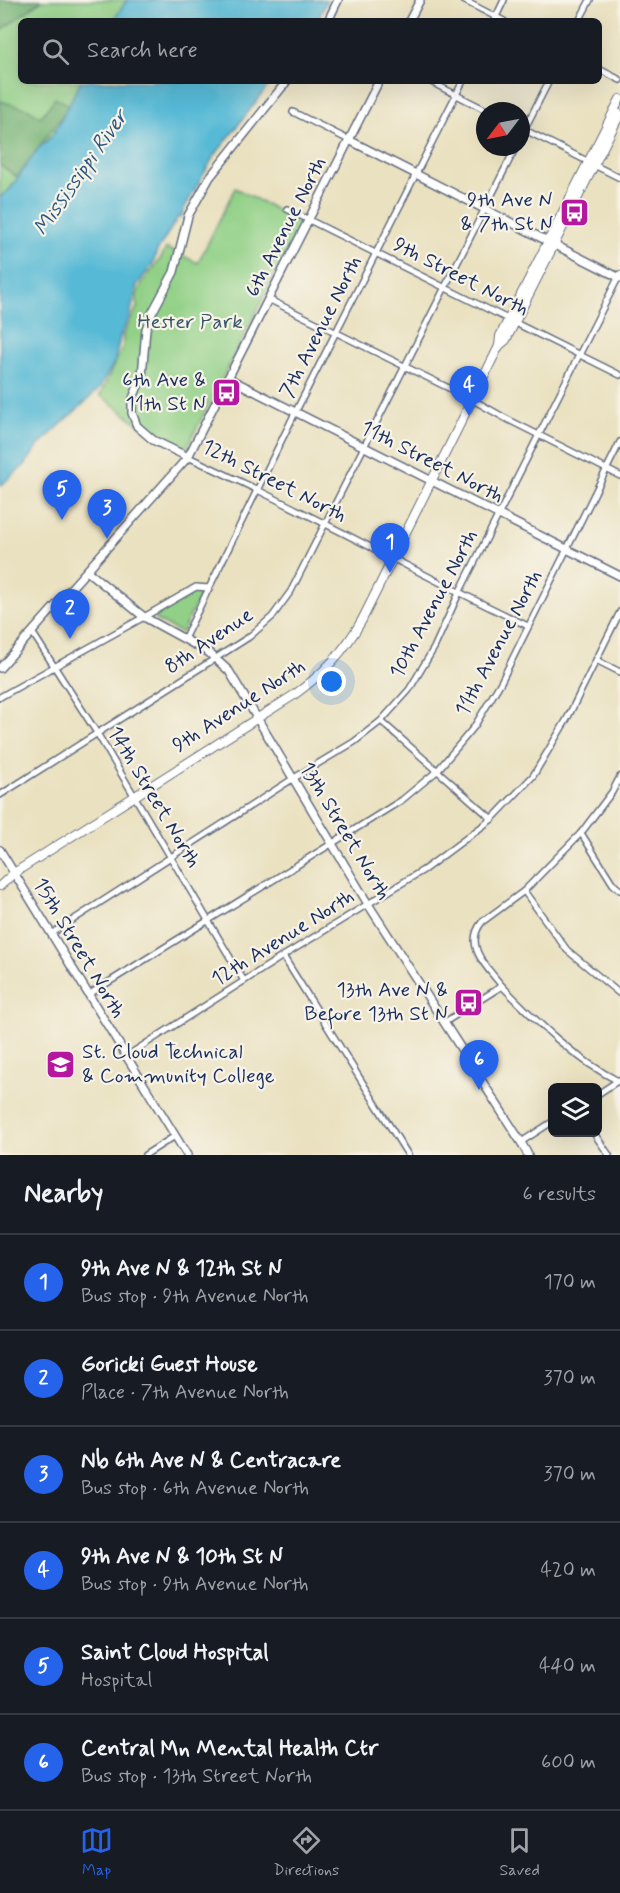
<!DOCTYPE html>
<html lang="en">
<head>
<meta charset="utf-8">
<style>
	:root { --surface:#171b24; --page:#20242c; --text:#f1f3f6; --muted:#9ea1a6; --line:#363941; --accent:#2563eb }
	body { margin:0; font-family:Mynerve,sans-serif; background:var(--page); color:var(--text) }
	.controls { position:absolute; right:18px; bottom:18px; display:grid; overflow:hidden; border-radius:9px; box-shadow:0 6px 24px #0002 }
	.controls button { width:54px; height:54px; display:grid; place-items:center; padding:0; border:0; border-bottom:2px solid var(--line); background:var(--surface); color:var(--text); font:30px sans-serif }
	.compass { position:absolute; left:476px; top:102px; width:54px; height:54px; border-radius:50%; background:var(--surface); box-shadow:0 6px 24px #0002; rotate:238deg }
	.you { position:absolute; left:332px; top:682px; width:21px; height:21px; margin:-15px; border:4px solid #fff; border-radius:50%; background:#1a73e8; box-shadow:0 0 0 9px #1a73e833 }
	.badge { display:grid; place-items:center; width:39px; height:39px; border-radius:50%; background:var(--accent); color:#fff; font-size:20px; font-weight:700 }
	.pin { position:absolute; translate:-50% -50px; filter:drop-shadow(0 2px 3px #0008) }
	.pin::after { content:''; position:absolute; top:32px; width:21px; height:18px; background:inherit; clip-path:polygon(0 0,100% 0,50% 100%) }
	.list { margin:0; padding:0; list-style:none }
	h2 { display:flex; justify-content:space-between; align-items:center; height:78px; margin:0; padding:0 24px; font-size:26px }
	h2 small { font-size:20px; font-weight:400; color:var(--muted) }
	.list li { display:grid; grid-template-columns:39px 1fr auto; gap:18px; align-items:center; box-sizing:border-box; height:96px; padding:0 24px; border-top:2px solid var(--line) }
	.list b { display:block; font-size:22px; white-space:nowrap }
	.list p { margin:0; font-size:20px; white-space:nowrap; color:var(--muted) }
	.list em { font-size:20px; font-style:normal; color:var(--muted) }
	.icon { flex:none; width:33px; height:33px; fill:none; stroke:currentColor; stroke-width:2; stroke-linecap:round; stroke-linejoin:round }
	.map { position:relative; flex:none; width:620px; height:1155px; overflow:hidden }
	.search { position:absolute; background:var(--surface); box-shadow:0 6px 24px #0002; left:18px; right:18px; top:18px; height:66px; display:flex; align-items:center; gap:15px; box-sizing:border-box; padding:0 21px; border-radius:9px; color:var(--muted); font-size:22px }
	.sheet { height:654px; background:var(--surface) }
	nav { display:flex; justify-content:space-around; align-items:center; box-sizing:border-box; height:84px; border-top:2px solid var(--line); background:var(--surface); font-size:16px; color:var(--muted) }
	nav a { display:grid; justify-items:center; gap:3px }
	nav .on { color:var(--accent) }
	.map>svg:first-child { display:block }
</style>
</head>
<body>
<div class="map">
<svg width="620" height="1155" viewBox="0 0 620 1155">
	<rect width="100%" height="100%" fill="#f7f3e8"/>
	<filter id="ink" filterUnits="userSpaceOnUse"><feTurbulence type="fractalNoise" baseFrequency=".0167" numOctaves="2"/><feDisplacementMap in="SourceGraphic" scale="12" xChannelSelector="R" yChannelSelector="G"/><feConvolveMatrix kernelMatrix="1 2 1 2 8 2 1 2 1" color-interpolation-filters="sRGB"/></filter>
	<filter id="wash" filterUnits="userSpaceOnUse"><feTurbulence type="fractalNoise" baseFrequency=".008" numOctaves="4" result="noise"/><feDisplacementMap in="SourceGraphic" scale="24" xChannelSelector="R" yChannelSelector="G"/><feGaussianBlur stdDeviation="1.35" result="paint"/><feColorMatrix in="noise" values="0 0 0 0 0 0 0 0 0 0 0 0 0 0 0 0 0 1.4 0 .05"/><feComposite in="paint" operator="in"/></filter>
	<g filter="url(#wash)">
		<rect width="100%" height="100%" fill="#eae1c0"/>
		<!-- green -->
		<g fill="#91d086" stroke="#568072" stroke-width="1.5">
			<polygon points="0,0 127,0 113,21 21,21 21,81 81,81 53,135 38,149 10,189 0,197"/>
			<polygon points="235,188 302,223 186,449 149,432 100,395 123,346 123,336 137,307 137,294 142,283 161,258 166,248 198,263"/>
			<polygon points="196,590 199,593 200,596 182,632 179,632 156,620 156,614"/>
		</g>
		<!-- forest -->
		<g fill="#74b273" stroke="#487068" stroke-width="1.5">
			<polygon points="0,0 42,0 0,31"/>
			<polygon points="55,98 70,105 17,177 0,165 0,101 29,109 41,117"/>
		</g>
		<!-- water -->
		<g fill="#57b9d5" stroke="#39749a" stroke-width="1.5">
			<polygon points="127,0 327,0 317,21 113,21"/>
			<polygon points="81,81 272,81 213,158 184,209 181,218 178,217 157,251 153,264 137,285 130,316 120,337 115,361 99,389 39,445 25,465 0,486 0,197 10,189 38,149 53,135"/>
		</g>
	</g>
	<g filter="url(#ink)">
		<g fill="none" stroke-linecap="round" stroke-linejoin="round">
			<defs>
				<g id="minor">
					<polyline points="463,0 504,21"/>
					<polyline points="494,21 504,0"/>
					<polyline points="579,21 590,0"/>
					<polyline points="599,69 620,80"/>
					<polyline points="429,81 488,111"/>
					<polyline points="293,112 349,140"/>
					<polyline points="521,128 589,162"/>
					<polyline points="521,136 549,81"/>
					<polyline points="594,165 620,178"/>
					<polyline points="287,209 620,375"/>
					<polyline points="268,299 473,400 505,418 620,476"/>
					<path d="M 188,457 C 303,509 414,572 528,626"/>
					<polyline points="32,632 97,733 244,981"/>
					<polyline points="184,639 293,417 463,81"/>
					<polyline points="596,660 620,672"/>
					<polyline points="0,697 144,617 196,587 209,588"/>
					<polyline points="381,721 492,819"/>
					<polyline points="0,795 249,637 272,617 291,591 516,147"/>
					<polyline points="581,833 613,884 620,890"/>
					<polyline points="524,891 567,950 620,994"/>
					<polyline points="51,934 294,778 354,742 381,721 409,690 434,648 459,593 620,274"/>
					<polyline points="283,956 408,1155"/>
					<path d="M 502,986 C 537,1022 574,1059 620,1082"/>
					<polyline points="88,995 402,800 437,771 474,727 501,682 620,442"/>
					<path d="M 445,1022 L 502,986 C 487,967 463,946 482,922 L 524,891 L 581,833 L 612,792 L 620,777"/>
					<polyline points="125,1057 283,956 425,869 492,819 533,776 567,719 620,612"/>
					<polyline points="598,1094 619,1080"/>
					<polyline points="593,1132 609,1155"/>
					<polyline points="521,1142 552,1122"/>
					<polyline points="145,1155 175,1136"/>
				</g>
				<g id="tertiary">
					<polyline points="328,21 338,0"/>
					<polyline points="409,21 420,0"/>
					<polyline points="349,140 620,278"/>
					<polyline points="228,378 620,576"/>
					<polyline points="188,457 153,440 137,426 132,413 132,401 142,376 146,329 152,313 174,272 188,216 210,177 287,81"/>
					<polyline points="87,571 144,617 208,652 229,671 368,904 521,1142 528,1155"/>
					<polyline points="0,668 188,457 379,81"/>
					<polyline points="0,850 187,1155"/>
				</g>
				<g id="secondary">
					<polyline points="499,346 506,340 620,114"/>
					<path d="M 0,886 L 14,873 L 294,695 C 323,674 344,652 362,620 L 499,346 L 500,336 L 620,99"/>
				</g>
			</defs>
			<!-- minor casing -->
			<use href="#minor" stroke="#636d80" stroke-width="8"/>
			<!-- tertiary casing -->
			<use href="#tertiary" stroke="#636d80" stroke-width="10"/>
			<!-- secondary casing -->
			<use href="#secondary" stroke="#636d80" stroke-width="10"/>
			<!-- minor -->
			<use href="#minor" stroke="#fff" stroke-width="5"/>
			<!-- tertiary -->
			<use href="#tertiary" stroke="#fff" stroke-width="7"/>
			<!-- secondary -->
			<use href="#secondary" stroke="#fff" stroke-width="8"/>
		</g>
	</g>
	<!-- icons -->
	<defs>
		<symbol id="bus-square" viewBox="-11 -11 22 22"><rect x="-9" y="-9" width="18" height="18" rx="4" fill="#b5179e" stroke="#f7f3e8"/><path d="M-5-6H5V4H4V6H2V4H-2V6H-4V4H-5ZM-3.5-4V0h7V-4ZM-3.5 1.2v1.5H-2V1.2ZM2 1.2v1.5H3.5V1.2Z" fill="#fff"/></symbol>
		<symbol id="university-square" viewBox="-11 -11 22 22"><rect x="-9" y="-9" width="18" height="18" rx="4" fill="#b5179e" stroke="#f7f3e8"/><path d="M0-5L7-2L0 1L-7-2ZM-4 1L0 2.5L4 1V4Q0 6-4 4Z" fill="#fff"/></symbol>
	</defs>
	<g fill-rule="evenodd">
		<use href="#bus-square" x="558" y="196" width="33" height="33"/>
		<use href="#bus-square" x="210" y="376" width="33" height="33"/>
		<use href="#bus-square" x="452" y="986" width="33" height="33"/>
		<use href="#university-square" x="44" y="1048" width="33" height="33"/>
	</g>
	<g text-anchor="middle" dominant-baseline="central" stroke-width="4.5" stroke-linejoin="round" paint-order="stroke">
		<!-- poi labels -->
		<g font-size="21" fill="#1b2f5e" stroke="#f7f3e8" text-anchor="end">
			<text x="553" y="200">9th Ave N<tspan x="553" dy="24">&amp; 7th St N</tspan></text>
			<text x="206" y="380">6th Ave &amp;<tspan x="206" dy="24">11th St N</tspan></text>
			<text x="448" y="990">13th Ave N &amp;<tspan x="448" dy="24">Before 13th St N</tspan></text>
			<text x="82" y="1052" text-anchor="start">St. Cloud Technical<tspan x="82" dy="24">&amp; Community College</tspan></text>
		</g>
		<!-- street labels -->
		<g font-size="21" fill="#1b2f5e" stroke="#f7f3e8">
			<text transform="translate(286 227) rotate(-63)">6th Avenue North</text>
			<text transform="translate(461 277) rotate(27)">9th Street North</text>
			<text transform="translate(321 327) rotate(-63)">7th Avenue North</text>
			<text transform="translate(432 462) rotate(27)">11th Street North</text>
			<text transform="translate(274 481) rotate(27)">12th Street North</text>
			<text transform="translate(434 604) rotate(-62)">10th Avenue North</text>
			<text transform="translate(209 641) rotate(-34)">8th Avenue</text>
			<text transform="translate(499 643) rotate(-62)">11th Avenue North</text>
			<text transform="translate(239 706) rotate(-33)">9th Avenue North</text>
			<text transform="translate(154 797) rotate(59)">14th Street North</text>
			<text transform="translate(345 831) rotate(59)">13th Street North</text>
			<text transform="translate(283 938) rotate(-32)">12th Avenue North</text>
			<text transform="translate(79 948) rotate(59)">15th Street North</text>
		</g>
		<!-- park labels -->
		<g font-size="21" fill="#385768" stroke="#f7f3e8">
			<text x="190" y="322">Hester Park</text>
		</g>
		<!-- water labels -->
		<g font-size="22" font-style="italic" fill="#2d5882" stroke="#f7f3e8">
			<text transform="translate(81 173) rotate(-55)">Mississippi River</text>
		</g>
	</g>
</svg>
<div class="controls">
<button><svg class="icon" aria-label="layers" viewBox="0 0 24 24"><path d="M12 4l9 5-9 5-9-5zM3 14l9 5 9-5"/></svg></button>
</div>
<svg class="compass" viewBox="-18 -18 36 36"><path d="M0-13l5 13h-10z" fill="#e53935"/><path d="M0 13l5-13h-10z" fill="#9ea1a6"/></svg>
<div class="you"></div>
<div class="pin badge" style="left:390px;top:573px">1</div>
<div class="pin badge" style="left:70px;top:639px">2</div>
<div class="pin badge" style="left:107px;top:539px">3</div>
<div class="pin badge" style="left:469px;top:416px">4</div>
<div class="pin badge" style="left:62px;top:520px">5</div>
<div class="pin badge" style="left:479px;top:1090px">6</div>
<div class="search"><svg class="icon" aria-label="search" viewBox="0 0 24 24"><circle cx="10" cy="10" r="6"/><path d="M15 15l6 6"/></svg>Search here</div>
</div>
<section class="sheet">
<h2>Nearby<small>6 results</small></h2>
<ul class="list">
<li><span class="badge">1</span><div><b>9th Ave N &amp; 12th St N</b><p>Bus stop · 9th Avenue North</p></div><em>170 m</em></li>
<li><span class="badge">2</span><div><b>Goricki Guest House</b><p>Place · 7th Avenue North</p></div><em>370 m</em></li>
<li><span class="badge">3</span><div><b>Nb 6th Ave N &amp; Centracare</b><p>Bus stop · 6th Avenue North</p></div><em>370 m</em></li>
<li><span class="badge">4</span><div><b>9th Ave N &amp; 10th St N</b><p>Bus stop · 9th Avenue North</p></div><em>420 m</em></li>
<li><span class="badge">5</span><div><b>Saint Cloud Hospital</b><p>Hospital</p></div><em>440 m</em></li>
<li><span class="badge">6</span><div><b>Central Mn Mental Health Ctr</b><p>Bus stop · 13th Street North</p></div><em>600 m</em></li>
</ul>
</section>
<nav>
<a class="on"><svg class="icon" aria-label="map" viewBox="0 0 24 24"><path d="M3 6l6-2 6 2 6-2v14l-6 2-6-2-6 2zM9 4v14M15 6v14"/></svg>Map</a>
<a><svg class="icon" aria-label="directions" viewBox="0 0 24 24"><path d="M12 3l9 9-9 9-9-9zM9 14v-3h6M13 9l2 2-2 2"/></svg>Directions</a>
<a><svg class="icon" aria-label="saved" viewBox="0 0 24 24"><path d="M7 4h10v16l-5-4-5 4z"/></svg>Saved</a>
</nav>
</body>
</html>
